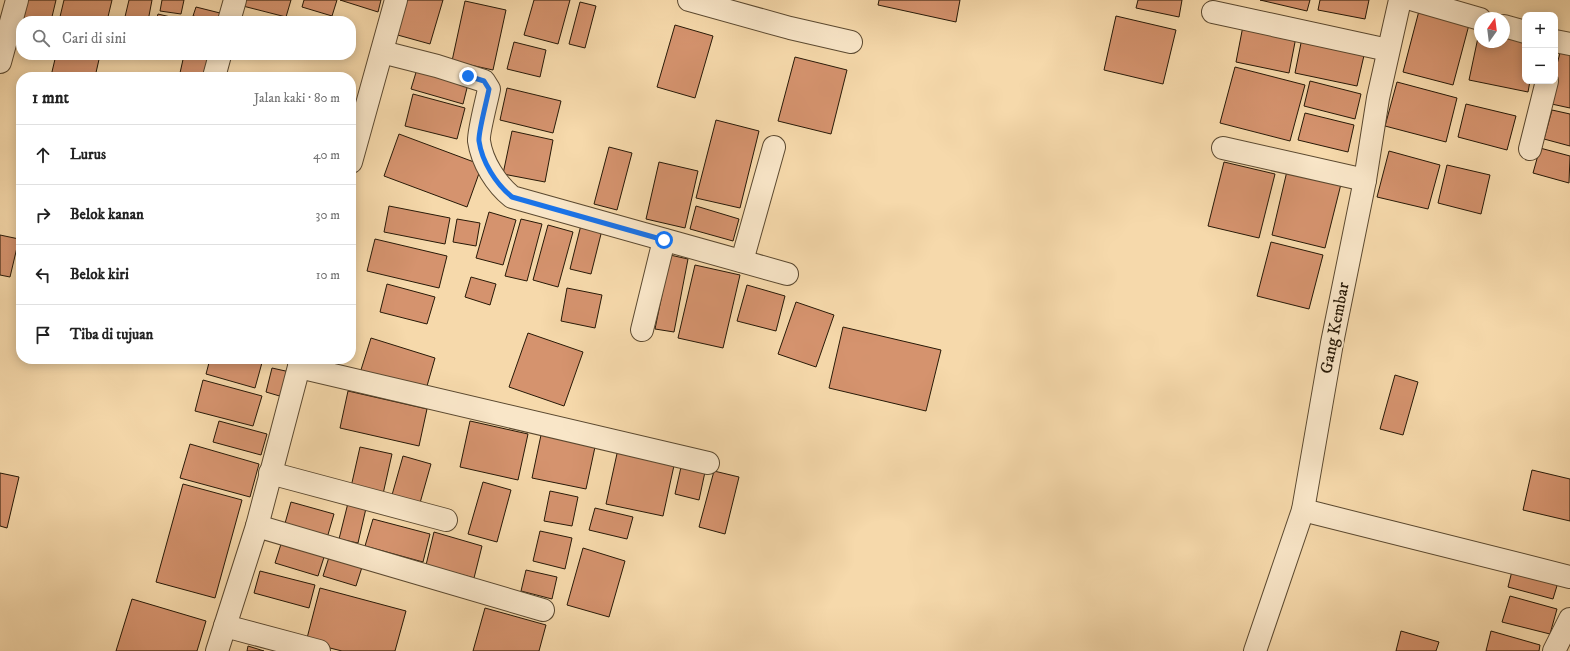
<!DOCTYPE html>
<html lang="id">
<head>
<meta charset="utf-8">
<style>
	:root { --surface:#fff; --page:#f6f6f6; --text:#222; --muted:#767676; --line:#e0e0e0 }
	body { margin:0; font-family:"IM FELL DW Pica",serif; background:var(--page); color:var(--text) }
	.controls { position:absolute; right:12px; top:12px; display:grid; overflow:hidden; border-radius:8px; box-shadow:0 2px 10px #0003 }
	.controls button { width:36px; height:36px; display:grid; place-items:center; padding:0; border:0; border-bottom:1px solid var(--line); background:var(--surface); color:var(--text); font:20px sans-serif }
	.compass { position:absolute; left:1474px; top:12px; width:36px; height:36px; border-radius:50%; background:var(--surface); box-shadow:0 2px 10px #0003; rotate:14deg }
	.stop { position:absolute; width:12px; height:12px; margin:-9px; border:3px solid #1a73e8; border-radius:50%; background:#fff }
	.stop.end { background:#1a73e8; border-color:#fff; box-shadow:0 1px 4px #0008 }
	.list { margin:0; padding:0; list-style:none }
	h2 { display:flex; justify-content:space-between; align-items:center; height:52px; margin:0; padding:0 16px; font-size:17px }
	h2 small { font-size:13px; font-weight:400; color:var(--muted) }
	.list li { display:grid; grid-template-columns:26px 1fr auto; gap:12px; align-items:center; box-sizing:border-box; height:60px; padding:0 16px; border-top:1px solid var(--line) }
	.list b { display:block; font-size:15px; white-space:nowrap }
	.list em { font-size:13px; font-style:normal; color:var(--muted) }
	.icon { flex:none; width:22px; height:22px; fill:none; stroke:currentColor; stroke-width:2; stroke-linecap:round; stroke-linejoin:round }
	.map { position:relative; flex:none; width:1570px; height:651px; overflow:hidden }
	.search { position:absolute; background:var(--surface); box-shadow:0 2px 10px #0003; left:16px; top:16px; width:340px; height:44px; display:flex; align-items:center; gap:10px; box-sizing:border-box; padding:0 14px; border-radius:16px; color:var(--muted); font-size:15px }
	.panel { position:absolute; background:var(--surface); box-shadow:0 2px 10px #0003; left:16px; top:72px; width:340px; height:292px; border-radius:16px }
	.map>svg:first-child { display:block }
</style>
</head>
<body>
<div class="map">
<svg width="1570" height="651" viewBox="0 0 1570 651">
	<rect width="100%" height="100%" fill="#f6d9ab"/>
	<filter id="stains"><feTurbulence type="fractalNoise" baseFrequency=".005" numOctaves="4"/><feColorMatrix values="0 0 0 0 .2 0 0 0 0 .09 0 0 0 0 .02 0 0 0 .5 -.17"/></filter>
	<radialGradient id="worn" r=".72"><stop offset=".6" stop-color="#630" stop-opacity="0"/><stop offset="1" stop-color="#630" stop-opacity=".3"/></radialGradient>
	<!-- building -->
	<g fill="#d5936e" stroke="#271907">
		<polygon points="28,0 56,0 51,21 23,21"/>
		<polygon points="64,0 112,0 107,21 59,21"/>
		<polygon points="129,0 152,0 148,21 124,21"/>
		<polygon points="162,0 184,0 181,14 160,11"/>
		<polygon points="240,0 291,0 286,17 239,5"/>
		<polygon points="304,0 337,0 332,16 302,7"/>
		<polygon points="340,0 381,0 378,12"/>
		<polygon points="404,0 443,0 430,44 394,34"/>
		<polygon points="534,0 570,0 558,44 524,35"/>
		<polygon points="879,0 960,0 956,22 878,5"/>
		<polygon points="1138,0 1182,0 1179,17 1136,8"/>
		<polygon points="1260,0 1310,0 1307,11"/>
		<polygon points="1320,0 1369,0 1365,19 1318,10"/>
		<polygon points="465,1 506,10 493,70 452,61"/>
		<polygon points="580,2 596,6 585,48 569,44"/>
		<polygon points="196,7 220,13 218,21 193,16"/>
		<polygon points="1420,7 1470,21 1453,85 1403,72"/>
		<polygon points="158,14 183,20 183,21 156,21"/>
		<polygon points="1116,16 1176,30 1163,84 1104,70"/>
		<polygon points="675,25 713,36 695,98 657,87"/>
		<polygon points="1243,26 1296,37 1289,73 1236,62"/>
		<polygon points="1480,28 1480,42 1504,42 1504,33 1525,37 1525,81 1530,81 1528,92 1469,80"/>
		<polygon points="1302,38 1365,51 1357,86 1295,73"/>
		<polygon points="514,42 546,50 540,77 507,69"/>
		<polygon points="1561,49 1570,51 1570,108 1547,103 1555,81 1555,72"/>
		<polygon points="56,55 100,55 95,77 51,76"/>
		<polygon points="184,55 202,55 213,58 209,77 194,77 180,73"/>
		<polygon points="795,57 847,70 831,134 778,121"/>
		<polygon points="1235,67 1305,85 1290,141 1220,123"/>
		<polygon points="417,69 468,84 463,104 411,89"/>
		<polygon points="1310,81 1361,94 1355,119 1304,106"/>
		<polygon points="1397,82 1457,98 1446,142 1385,126"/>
		<polygon points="507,88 561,101 553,133 500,120"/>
		<polygon points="413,94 465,108 457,139 405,126"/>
		<polygon points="1466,104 1516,116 1507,150 1458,137"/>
		<polygon points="1552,110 1570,114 1570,146 1544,139"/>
		<polygon points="1305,113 1354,125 1348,152 1298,140"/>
		<polygon points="716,120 759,131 740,208 696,198"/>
		<polygon points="512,131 553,140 545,182 503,174"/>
		<polygon points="399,134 482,165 467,207 384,176"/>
		<polygon points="609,147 632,153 617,210 594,204"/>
		<polygon points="1540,148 1570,156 1569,183 1533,173"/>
		<polygon points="1389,151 1440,165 1428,209 1377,197"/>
		<polygon points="659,162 698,171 685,228 646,219"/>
		<polygon points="1224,162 1275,174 1259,238 1208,226"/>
		<polygon points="1447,165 1490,175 1481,214 1438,203"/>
		<polygon points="1287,171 1341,184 1325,248 1272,235"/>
		<polygon points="389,206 450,218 445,244 384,232"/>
		<polygon points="696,206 739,219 733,241 690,229"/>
		<polygon points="489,212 516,220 503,265 476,258"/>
		<polygon points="457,219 480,223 476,246 453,242"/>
		<polygon points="521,219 542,224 527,281 505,276"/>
		<polygon points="582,221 603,226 591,274 570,269"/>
		<polygon points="548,225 573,232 558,287 533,280"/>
		<polygon points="0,235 19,239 10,277 0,275"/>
		<polygon points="375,239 447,256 439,288 367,271"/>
		<polygon points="1271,242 1323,255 1309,309 1257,296"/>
		<polygon points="670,255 688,259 674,332 655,329"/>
		<polygon points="695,265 740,275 723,348 678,338"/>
		<polygon points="471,277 496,284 490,305 465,297"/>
		<polygon points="387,284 435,297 427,324 380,312"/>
		<polygon points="747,285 785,296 776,331 737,321"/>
		<polygon points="567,288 602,295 595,328 561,321"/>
		<polygon points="796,302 834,315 816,367 778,354"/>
		<polygon points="843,327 941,350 926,411 829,388"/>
		<polygon points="528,333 583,352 564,406 509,387"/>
		<polygon points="371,338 435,358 425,393 360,373"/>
		<polygon points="210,359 263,359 255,388 206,374"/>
		<polygon points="272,368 290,372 283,397 266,392"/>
		<polygon points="1395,375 1418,382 1403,435 1380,429"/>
		<polygon points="203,380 262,396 253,426 195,411"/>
		<polygon points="348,391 427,409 419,446 340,428"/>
		<polygon points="219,421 267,434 261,455 213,442"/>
		<polygon points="470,421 528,434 518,480 460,467"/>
		<polygon points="541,435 595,447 586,489 532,478"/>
		<polygon points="190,444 259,464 250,497 180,478"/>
		<polygon points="360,447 392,454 383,494 351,487"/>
		<polygon points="618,449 675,461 663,516 606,504"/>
		<polygon points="403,456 431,464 420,503 392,495"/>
		<polygon points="681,467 705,472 699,500 675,494"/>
		<polygon points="1532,470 1570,479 1570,521 1523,510"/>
		<polygon points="714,471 739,477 725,534 699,527"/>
		<polygon points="0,473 19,477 7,528 0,526"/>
		<polygon points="483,482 511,490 497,542 468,534"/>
		<polygon points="183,484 242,500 215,598 156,582"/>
		<polygon points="550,491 578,497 572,526 544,521"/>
		<polygon points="349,499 367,504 358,543 339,539"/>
		<polygon points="291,502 334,514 327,538 284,527"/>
		<polygon points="595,508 633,517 627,539 589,530"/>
		<polygon points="373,519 430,534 423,562 365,546"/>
		<polygon points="540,531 572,538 565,569 533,561"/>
		<polygon points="434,532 482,546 474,578 426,565"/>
		<polygon points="282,541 325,554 318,576 275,563"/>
		<polygon points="583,548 625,561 609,617 567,605"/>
		<polygon points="330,554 363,564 356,586 323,576"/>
		<polygon points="1513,567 1559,579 1553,599 1508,587"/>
		<polygon points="526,570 557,577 552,599 521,591"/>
		<polygon points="260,571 315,585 309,608 254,593"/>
		<polygon points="320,588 406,611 395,651 342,651 306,642"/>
		<polygon points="1510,596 1557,609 1550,634 1502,622"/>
		<polygon points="132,599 206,621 197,651 116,651"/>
		<polygon points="485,608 546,625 539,651 473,651"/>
		<polygon points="1401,631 1439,642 1436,651 1396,651"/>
		<polygon points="1491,631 1540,645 1539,651 1486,651"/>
		<polygon points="248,646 264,651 247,651"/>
	</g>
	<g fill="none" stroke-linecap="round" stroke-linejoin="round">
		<defs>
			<g id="minor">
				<polyline points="689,0 790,28 851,42"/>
				<polyline points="1414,0 1480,19"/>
				<polyline points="1213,12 1388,50"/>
				<polyline points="229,21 235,0"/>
				<polyline points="1504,26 1525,32"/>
				<polyline points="1555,41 1570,44"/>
				<path d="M 382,52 L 437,66 L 484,81 L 489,89 C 487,100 478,133 479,141 C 482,162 496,184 512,197 L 787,274"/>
				<polyline points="0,62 17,0"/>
				<polyline points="214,77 220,55"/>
				<polyline points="1223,148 1365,180"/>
				<polyline points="1530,149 1547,81"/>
				<polyline points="351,162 396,0"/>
				<polyline points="742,261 774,147"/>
				<polyline points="642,330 664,240"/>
				<polyline points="299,367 708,463"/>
				<polyline points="270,473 446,520"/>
				<polyline points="1303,510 1570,577"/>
				<polyline points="257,526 543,610"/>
				<polyline points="225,626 319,651"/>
				<polyline points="217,651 257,526 301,359"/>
				<polyline points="1255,651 1303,510 1332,343 1365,180 1378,98 1400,0"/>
				<polyline points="1554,651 1570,619"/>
			</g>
		</defs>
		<!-- minor casing -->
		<use href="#minor" stroke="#5b4930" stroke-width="24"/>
		<!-- minor -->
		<use href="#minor" stroke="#f9e6c8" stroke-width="22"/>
	</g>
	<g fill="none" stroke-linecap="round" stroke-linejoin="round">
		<!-- route -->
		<path stroke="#1a73e8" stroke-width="5" d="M 468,76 L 484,81 L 489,89 C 487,100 478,133 479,141 C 482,162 496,184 512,197 L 664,240"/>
	</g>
	<g text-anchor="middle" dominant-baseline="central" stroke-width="4" stroke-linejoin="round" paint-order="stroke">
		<!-- street labels -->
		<g font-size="17" fill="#271907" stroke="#f9e6c8">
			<text transform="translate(1335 328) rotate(-79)">Gang Kembar</text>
		</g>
	</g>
	<rect width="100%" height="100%" filter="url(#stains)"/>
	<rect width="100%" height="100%" fill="url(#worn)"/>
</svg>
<div class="controls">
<button>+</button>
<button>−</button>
</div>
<svg class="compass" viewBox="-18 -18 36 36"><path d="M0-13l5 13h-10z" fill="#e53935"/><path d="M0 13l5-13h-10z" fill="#767676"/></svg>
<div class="stop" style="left:664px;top:240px"></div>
<div class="stop end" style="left:468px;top:76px"></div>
<div class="search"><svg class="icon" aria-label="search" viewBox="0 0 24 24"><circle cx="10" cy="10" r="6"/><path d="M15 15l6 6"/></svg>Cari di sini</div>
<section class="panel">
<h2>1 mnt<small>Jalan kaki · 80 m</small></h2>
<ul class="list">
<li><svg class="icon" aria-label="ahead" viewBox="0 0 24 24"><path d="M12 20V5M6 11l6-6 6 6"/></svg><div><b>Lurus</b></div><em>40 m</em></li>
<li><svg class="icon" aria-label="right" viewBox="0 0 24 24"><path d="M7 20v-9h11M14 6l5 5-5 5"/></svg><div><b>Belok kanan</b></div><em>30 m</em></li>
<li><svg class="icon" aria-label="left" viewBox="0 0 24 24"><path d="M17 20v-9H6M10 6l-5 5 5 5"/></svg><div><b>Belok kiri</b></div><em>10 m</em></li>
<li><svg class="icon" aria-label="arrive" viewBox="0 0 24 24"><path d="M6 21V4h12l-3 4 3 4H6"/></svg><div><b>Tiba di tujuan</b></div></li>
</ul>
</section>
</div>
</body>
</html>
